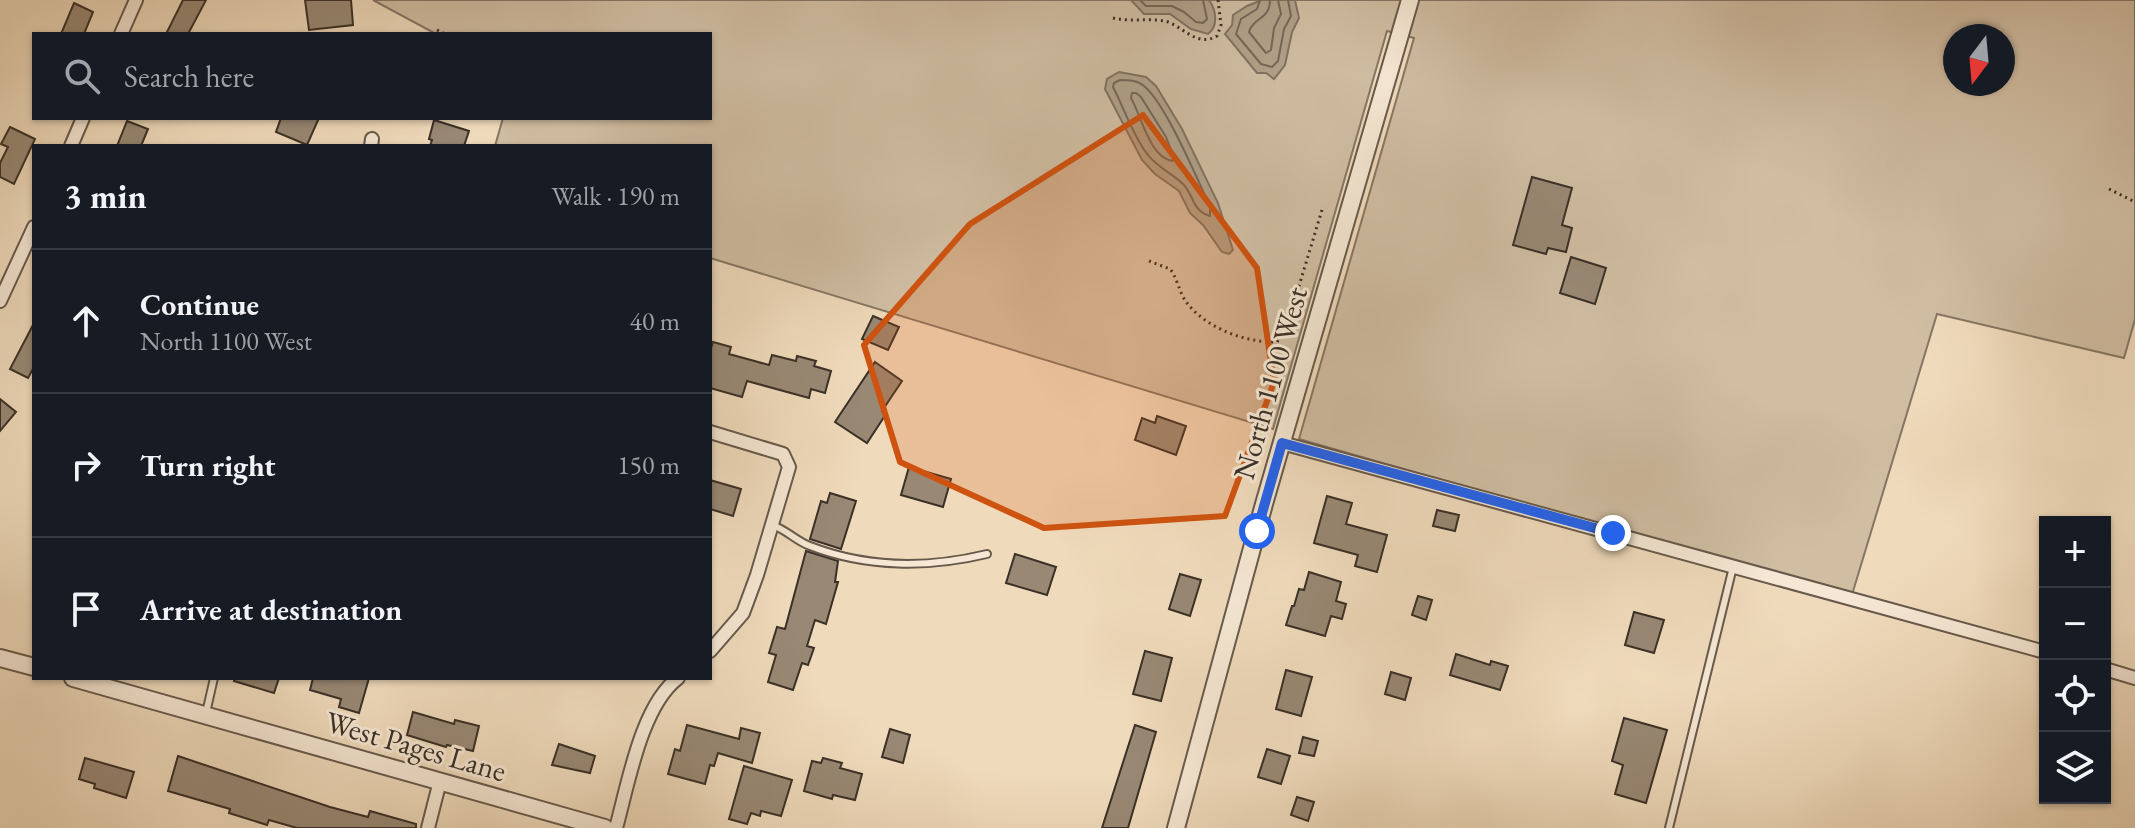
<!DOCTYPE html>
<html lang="en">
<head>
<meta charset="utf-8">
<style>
	:root { --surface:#171b24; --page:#20242c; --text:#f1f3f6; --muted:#9ea1a6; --line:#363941 }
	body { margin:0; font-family:"EB Garamond",serif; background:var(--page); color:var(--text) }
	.controls { position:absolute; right:24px; bottom:24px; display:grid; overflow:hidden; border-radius:0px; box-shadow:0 2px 6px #0004 }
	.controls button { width:72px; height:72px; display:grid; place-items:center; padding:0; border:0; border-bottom:2px solid var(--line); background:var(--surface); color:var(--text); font:40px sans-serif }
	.compass { position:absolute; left:1943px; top:24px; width:72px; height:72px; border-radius:50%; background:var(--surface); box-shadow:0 2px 6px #0004; rotate:196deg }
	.stop { position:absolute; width:24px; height:24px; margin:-18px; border:6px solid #2563eb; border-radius:50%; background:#fff }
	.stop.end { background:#2563eb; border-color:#fff; box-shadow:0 2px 8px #0008 }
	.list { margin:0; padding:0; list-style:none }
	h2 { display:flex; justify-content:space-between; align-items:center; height:104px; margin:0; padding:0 32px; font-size:34px }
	h2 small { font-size:26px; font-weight:400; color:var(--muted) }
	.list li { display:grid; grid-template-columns:52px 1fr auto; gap:24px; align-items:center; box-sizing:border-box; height:144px; padding:0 32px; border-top:2px solid var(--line) }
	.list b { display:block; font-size:30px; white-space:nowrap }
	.list p { margin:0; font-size:26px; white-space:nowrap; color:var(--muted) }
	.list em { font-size:26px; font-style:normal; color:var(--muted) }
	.icon { flex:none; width:44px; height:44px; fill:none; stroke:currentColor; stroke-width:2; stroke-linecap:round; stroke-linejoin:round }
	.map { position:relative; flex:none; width:2135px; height:828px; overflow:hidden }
	.search { position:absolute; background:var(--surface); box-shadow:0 2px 6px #0004; left:32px; top:32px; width:680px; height:88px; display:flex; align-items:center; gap:20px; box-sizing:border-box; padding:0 28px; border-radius:0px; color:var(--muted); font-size:30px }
	.panel { position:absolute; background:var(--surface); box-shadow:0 2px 6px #0004; left:32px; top:144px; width:680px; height:536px; border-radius:0px }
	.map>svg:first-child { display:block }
</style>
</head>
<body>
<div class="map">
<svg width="2135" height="828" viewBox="0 0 2135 828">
	<rect width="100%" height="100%" fill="#efdabb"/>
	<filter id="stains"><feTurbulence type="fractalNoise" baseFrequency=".0025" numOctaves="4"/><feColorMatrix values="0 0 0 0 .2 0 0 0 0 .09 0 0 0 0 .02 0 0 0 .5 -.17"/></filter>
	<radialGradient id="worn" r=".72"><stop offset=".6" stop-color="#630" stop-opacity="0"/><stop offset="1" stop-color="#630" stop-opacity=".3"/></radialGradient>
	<!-- green -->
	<path fill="#d0bda2" stroke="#857664" stroke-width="2" fill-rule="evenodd" d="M 373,0 L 2135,0 L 2135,319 L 2124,358 L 1937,314 L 1851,598 L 1299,439 L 1414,38 L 1387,31 L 1273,429 L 710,258 L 710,146 L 495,146 L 503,118 L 710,118 L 710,34 L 436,34 ZM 1955,36 L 2003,36 L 2003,84 L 1955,84 Z"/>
	<!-- water -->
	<g fill="#b1a089" stroke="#817362" stroke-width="2">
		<path d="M 1131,0 L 1209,0 C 1216,10 1219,26 1208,34 L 1191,29 L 1170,14 L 1144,14 Z"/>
		<polygon points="1262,0 1295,0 1299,18 1292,32 1285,65 1274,79 1266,73 1257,73 1225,34 1232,25 1233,15 1247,6"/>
		<polygon points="1119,72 1146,77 1156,86 1182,129 1218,203 1233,250 1229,254 1222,252 1203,225 1190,213 1179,191 1155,174 1142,160 1105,89 1107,79"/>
	</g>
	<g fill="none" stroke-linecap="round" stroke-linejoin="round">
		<!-- shore -->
		<g stroke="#766858" stroke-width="2">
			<polyline points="1140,0 1146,6 1172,6 1184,12 1196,22 1203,23 1207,19 1203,0"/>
			<polyline points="1260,0 1257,9 1241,19 1236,34 1261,64 1272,67 1278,61 1284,29 1291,16 1288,0"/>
			<path d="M 1270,0 C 1270,20 1253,17 1249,32 L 1266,53 L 1271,50 L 1274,28 L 1281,14 L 1278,0"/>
			<path d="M 1120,80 C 1128,80 1137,80 1144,86 C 1166,104 1196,177 1210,206 L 1210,216 C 1192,211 1194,195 1183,184 C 1172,173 1158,168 1148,155 C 1134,138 1124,108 1113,87 L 1114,83 Z"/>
			<path d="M 1132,93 L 1136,93 L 1141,97 L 1166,137 L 1174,157 L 1172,161 C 1149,156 1142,117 1131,98 Z"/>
		</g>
	</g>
	<!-- building -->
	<g fill="#988874" stroke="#3a3027" stroke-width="2">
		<polygon points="183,0 206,0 188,34 166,34"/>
		<polygon points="305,0 351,0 353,25 309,30"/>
		<polygon points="74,3 93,12 84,34 61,34"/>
		<polygon points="281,118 319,118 307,145 276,132"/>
		<polygon points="434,120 469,131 464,146 430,146 432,140 429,139"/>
		<polygon points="127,121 148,129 141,146 117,146"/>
		<polygon points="10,127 35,139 14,184 0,177 0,163 8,147 1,144"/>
		<polygon points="1532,177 1572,188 1562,225 1572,228 1566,252 1548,248 1546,254 1513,245"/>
		<polygon points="1571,257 1606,268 1595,304 1560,293"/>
		<polygon points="873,316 899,327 888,350 862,339"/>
		<polygon points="34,323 34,367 28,378 10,369"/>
		<polygon points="713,342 731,347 729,354 769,365 772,355 796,361 797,356 816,361 814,366 831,371 825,393 811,389 809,398 747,381 742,397 710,388 710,351"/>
		<polygon points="875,362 902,381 882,411 886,414 867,443 835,422"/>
		<polygon points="0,399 16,412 0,431"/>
		<polygon points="1157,416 1186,426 1176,455 1135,440 1142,418 1155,423"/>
		<polygon points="909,467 951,479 943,507 901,495"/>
		<polygon points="710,480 741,489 733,516 710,509"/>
		<polygon points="830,493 856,501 841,549 810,539 821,501 827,503"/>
		<polygon points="1327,496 1352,503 1346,524 1387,535 1377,572 1355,566 1358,555 1314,543"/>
		<polygon points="1437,510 1459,515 1455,531 1433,526"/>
		<polygon points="806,551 838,561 835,582 838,582 826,624 815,620 807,646 814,648 808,665 802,663 793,690 768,682 776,655 769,653 777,627 785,629"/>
		<polygon points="1015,554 1056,567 1047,595 1006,583"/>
		<polygon points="1309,572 1341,582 1336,601 1346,604 1342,619 1331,616 1325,636 1286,625 1292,606 1294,606 1299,589 1304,590"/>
		<polygon points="1180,574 1201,580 1190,616 1169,609"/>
		<polygon points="1418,596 1432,600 1426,620 1412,615"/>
		<polygon points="1634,612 1664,620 1654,653 1625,645"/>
		<polygon points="1145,651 1172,658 1161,701 1133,694"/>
		<polygon points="1456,654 1490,665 1491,661 1508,666 1500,690 1450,675"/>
		<polygon points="1286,670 1312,677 1301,716 1276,709"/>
		<polygon points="1391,672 1411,678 1405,700 1385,694"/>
		<polygon points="235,678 279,678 274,693 234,681"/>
		<polygon points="313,678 369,678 359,713 339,707 341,699 310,690"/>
		<polygon points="413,712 454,724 455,720 479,726 473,751 447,745 446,747 407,735"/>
		<polygon points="1624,718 1667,730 1646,803 1615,794 1623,765 1612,761"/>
		<polygon points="687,725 739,739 741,728 760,733 752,763 718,753 714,766 710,765 705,784 668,774 675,749 680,751"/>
		<polygon points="1135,725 1156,732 1128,828 1102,828"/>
		<polygon points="890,729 910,735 903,763 882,757"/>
		<polygon points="1303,737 1318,741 1314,756 1299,753"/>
		<polygon points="559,744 595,756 590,773 552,765"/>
		<polygon points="1267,749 1290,756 1281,784 1258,777"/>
		<polygon points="178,756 330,807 368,817 370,811 416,824 416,828 297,828 269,820 267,825 229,813 230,809 168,791"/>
		<polygon points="85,758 134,772 126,798 94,788 95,784 79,779"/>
		<polygon points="823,758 842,763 840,768 862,774 855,800 833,795 832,799 804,791 812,761 821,763"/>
		<polygon points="744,766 792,780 781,816 761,811 760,816 751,813 747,824 729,819"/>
		<polygon points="1297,797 1314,802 1308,821 1291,815"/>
	</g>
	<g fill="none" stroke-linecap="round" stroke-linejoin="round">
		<defs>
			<g id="service">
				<path d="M 772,525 C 787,530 796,541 810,546 C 867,568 929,568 987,554"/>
				<polyline points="206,713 214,678"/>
				<polyline points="1669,828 1733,567"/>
			</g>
			<g id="minor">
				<polyline points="121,34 136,0"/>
				<polyline points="71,146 83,118"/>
				<polyline points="371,146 372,139"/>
				<polyline points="0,301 34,227"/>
				<polyline points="710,432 783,454 789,467 757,575 743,613 710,651"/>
				<polyline points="1282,443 2045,652"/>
				<polyline points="2105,669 2135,678"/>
				<polyline points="428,828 440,781"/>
				<path d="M 616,828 C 628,785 641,706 678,678"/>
			</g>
			<g id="tertiary">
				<polyline points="0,658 34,667"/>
				<polyline points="73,678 605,828"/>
				<polyline points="1176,828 1264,504 1410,0"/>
			</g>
		</defs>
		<!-- service casing -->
		<use href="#service" stroke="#675a4c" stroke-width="10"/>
		<!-- minor casing -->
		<use href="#minor" stroke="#675a4c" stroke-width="16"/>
		<!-- tertiary casing -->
		<use href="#tertiary" stroke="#675a4c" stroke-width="20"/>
		<!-- path -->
		<g stroke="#3a3027" stroke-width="3" stroke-dasharray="2 4" stroke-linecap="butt">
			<path d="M 1113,18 C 1130,22 1148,18 1165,21 C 1183,26 1197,48 1217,36 L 1221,25 L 1218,0"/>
			<polyline points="437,30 445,34"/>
			<polyline points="2109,189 2135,202"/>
			<path d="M 1149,261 L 1170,269 C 1178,279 1179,293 1187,303 C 1206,328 1246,343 1277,342 L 1286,329 L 1322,210"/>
		</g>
		<!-- service -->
		<use href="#service" stroke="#f5e7d3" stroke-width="6"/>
		<!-- minor -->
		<use href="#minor" stroke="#f5e7d3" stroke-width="12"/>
		<!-- tertiary -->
		<use href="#tertiary" stroke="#f5e7d3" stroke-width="16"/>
	</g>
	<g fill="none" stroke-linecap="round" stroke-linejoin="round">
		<!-- route -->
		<polyline stroke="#2563eb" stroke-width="10" points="1257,531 1282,443 1613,533"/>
	</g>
	<!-- marked area -->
	<path fill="#ce5310" fill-opacity="0.2" stroke="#ce5310" stroke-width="6" stroke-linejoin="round" d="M 1143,115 L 1257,268 L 1274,382 L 1225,516 L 1044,528 L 900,462 L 864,345 L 970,224 Z"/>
	<g text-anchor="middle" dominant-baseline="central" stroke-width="6" stroke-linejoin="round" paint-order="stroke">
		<!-- street labels -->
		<g font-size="30" fill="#3a3027" stroke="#f5e7d3">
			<text transform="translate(1270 383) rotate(-74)">North 1100 West</text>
			<text transform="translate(416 746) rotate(16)">West Pages Lane</text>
		</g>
	</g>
	<rect width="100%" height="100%" filter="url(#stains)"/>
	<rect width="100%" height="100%" fill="url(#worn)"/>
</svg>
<div class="controls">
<button>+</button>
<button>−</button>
<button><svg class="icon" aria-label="locate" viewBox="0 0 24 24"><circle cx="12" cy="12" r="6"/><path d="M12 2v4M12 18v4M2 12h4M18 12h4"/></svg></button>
<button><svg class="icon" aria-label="layers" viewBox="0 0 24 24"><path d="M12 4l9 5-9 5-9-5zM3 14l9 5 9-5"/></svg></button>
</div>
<svg class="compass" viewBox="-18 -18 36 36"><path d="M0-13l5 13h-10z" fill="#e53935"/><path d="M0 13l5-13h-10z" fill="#9ea1a6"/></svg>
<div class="stop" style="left:1257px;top:531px"></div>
<div class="stop end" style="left:1613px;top:533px"></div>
<div class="search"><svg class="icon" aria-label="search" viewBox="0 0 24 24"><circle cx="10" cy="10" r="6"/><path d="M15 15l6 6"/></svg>Search here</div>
<section class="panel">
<h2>3 min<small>Walk · 190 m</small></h2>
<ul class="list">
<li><svg class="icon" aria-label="ahead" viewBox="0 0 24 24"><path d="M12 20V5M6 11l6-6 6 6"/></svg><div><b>Continue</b><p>North 1100 West</p></div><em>40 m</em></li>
<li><svg class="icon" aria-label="right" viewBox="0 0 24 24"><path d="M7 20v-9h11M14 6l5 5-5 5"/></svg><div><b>Turn right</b></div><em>150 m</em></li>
<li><svg class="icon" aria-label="arrive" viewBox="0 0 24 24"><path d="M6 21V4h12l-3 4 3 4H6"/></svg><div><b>Arrive at destination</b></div></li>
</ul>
</section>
</div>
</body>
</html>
